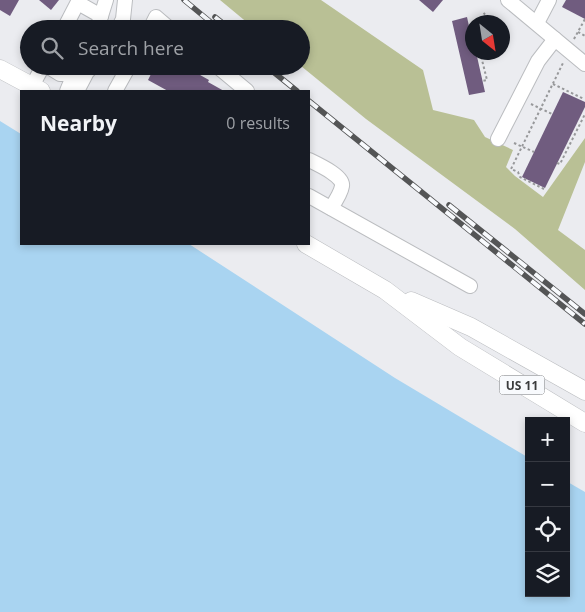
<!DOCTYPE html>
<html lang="en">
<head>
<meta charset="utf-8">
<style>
	:root { --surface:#171b24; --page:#242831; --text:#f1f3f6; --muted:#9ea1a6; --line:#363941 }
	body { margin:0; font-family:"Open Sans",sans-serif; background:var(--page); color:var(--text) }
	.controls { position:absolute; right:15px; bottom:15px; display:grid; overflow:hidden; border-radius:0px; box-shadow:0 2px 8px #0003 }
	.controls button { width:45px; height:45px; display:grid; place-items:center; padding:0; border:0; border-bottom:1px solid var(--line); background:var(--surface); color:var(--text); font:25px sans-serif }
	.compass { position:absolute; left:465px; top:15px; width:45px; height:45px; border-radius:50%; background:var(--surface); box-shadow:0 2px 8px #0003; rotate:150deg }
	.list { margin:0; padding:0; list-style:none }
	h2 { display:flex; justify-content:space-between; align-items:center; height:65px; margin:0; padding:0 20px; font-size:21px }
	h2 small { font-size:16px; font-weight:400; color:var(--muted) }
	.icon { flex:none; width:28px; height:28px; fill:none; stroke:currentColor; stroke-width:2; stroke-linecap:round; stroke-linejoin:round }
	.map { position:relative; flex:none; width:585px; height:612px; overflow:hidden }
	.search { position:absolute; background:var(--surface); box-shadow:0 2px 8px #0003; left:20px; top:20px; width:290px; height:55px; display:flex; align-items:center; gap:12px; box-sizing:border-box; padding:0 18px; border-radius:28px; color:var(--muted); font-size:19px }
	.panel { position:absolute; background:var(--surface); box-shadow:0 2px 8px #0003; left:20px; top:90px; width:290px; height:155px; border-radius:0px }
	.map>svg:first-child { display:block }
</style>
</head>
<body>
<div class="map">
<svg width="585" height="612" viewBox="0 0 585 612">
	<rect width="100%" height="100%" fill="#ebecf0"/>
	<!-- green -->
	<polygon fill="#b9c095" points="220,0 321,0 423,70 433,110 474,120 485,137 513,150 506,167 515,176 543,197 585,138 585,162 558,230 585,250 585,290 515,229 366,119 301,66 301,29 255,29"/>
	<!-- water -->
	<polygon fill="#a9d4f1" points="0,121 21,134 21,244 189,244 395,378 529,458 529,593 566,593 566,481 585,492 585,612 0,612"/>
	<!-- building -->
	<g fill="#705c7f">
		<polygon points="0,0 19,0 10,16 0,10"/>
		<polygon points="39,0 59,0 51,10"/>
		<polygon points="419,0 443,0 433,12"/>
		<polygon points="566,0 585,0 585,19 562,7"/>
		<polygon points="467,17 472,40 472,52 476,52 485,92 469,95 452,21"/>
		<polygon points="155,66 184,66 209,80 208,82 224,91 168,91 148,80"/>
		<polygon points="563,92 585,102 585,107 545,188 522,177"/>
	</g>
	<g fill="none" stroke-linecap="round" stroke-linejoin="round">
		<defs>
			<g id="minor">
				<polyline points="508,0 585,64"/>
				<polyline points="78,3 101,16"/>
				<polyline points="537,23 549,0"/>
				<polyline points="64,29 79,0"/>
				<polyline points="97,29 106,0"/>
				<polyline points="118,29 123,19 125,0"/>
				<polyline points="150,29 156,17 170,29"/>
				<polyline points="47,66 60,74 67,74 76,66"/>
				<polyline points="217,66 247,91"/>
				<polyline points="32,86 43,66"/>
				<polyline points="67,91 77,67"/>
				<polyline points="77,91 87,72 93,66"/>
				<polyline points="115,91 129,66"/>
				<polyline points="498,139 538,61 555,39"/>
				<path d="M 309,160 C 317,164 344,176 342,186 C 341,193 335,202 331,208"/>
				<polyline points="309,196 470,286"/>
			</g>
			<g id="major">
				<polyline points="0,69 41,91"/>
				<polyline points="306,244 385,290 460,347 585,423"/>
				<polyline points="411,301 471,327 585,391"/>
			</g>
		</defs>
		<!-- minor casing -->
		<use href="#minor" stroke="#bbbdc0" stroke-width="16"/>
		<!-- major casing -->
		<use href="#major" stroke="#bbbdc0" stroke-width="19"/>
		<!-- path -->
		<g stroke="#97989a" stroke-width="2" stroke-dasharray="2.5 2.5" stroke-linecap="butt">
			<polyline points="477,22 485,13"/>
			<polyline points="469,26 472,25"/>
			<polyline points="502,30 504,28"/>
			<polyline points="578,32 585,36"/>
			<polyline points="574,39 585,19"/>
			<polyline points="480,52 487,80 482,81"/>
			<polyline points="553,84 584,99"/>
			<polyline points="531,104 552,114"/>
			<polyline points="514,143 534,152"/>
			<polyline points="557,163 560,164 585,114"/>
			<polyline points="544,189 520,177 518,172 511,169 563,63"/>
		</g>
		<!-- minor -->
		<use href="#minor" stroke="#fff" stroke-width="14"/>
		<!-- major -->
		<use href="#major" stroke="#fff" stroke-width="18"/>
		<defs>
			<g id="rail">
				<polyline points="184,0 219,29"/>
				<polyline points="215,17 230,29"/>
				<polyline points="266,66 297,91"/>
				<polyline points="309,101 585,324"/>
				<polyline points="449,205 585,314"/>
			</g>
		</defs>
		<!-- rail casing -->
		<use href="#rail" stroke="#545556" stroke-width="5.5"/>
		<!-- rail -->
		<use href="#rail" stroke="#f8fafd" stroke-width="4" stroke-dasharray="11" stroke-linecap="butt"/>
	</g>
	<g text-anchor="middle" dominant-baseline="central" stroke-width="5" stroke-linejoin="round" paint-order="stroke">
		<!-- shield labels -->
		<rect fill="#f8fafd" stroke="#737476" stroke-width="1" x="499.5" y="375.5" width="45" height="19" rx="4"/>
		<g font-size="12" font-weight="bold" fill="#3a3b3c">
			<text x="522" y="385">US 11</text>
		</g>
	</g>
</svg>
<div class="controls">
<button>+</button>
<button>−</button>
<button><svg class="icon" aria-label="locate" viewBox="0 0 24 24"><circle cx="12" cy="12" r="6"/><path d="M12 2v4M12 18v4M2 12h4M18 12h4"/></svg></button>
<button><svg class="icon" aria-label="layers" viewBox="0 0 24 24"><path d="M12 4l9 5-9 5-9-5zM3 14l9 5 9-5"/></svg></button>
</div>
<svg class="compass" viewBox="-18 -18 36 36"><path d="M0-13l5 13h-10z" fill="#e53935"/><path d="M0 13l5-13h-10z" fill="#9ea1a6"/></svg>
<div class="search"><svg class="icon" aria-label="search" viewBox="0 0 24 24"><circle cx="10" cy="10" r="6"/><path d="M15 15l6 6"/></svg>Search here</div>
<section class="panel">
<h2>Nearby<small>0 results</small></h2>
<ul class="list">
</ul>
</section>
</div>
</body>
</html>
